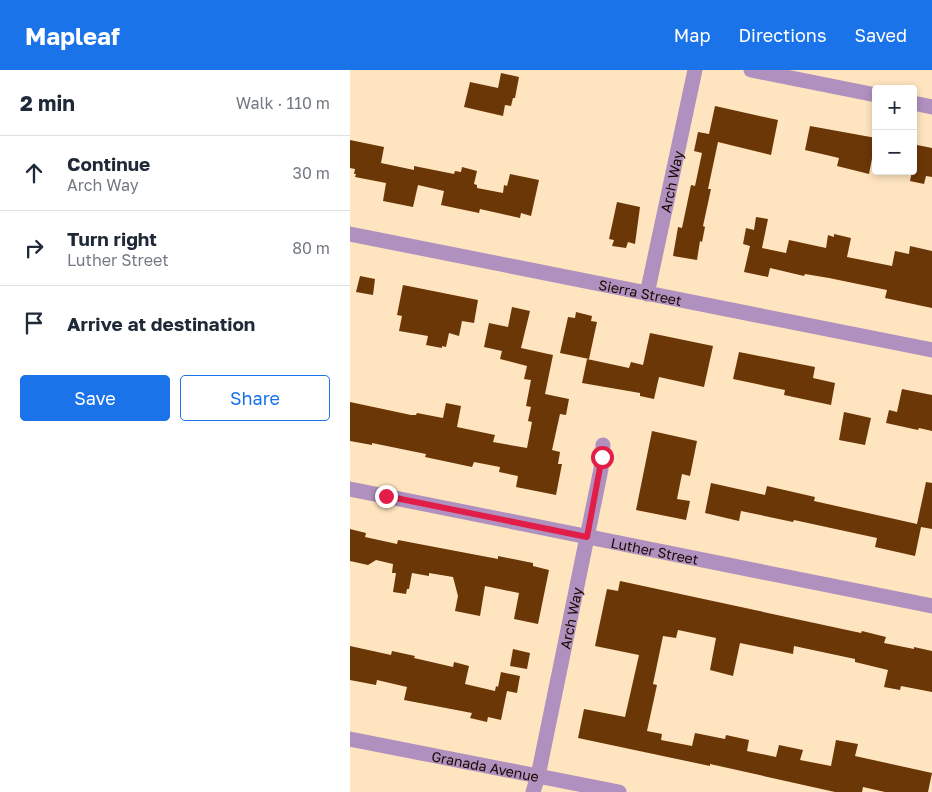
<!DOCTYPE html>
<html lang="en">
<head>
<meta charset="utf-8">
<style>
	:root { --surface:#fff; --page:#f6f6f7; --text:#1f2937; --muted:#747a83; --line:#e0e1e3; --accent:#1a73e8 }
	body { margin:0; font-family:"Golos Text",sans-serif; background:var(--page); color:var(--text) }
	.controls { position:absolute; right:15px; top:15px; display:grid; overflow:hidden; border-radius:5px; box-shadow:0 2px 8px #0003 }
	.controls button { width:45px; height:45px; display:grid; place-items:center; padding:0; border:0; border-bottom:1px solid var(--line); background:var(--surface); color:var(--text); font:25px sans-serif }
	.stop { position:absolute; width:15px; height:15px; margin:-11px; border:4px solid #e11d48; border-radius:50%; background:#fff }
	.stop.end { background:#e11d48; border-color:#fff; box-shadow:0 1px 5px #0008 }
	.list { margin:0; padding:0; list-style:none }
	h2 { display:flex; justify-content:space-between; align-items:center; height:65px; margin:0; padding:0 20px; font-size:21px }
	h2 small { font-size:16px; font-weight:400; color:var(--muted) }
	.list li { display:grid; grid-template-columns:32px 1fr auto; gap:15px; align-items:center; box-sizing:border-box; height:75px; padding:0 20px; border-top:1px solid var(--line) }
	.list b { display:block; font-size:19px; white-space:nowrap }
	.list p { margin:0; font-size:16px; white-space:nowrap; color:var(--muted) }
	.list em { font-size:16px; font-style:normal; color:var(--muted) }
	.actions { display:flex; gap:10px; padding:15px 20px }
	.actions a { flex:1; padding:11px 0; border:1px solid var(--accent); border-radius:5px; text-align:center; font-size:18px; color:var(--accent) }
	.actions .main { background:var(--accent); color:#fff }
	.icon { flex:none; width:28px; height:28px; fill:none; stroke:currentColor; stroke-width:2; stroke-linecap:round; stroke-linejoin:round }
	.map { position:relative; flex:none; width:582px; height:722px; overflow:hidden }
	header { display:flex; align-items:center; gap:30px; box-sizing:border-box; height:70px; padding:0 25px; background:var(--accent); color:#fff }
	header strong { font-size:24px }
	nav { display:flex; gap:28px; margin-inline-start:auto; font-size:18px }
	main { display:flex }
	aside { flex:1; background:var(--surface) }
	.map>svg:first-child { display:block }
</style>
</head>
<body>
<header>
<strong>Mapleaf</strong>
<nav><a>Map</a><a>Directions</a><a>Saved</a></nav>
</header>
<main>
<aside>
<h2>2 min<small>Walk · 110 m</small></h2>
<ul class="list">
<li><svg class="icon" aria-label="ahead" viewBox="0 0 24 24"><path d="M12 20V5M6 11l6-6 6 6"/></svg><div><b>Continue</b><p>Arch Way</p></div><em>30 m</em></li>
<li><svg class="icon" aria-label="right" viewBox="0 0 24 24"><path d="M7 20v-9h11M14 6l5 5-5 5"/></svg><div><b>Turn right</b><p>Luther Street</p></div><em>80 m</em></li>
<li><svg class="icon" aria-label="arrive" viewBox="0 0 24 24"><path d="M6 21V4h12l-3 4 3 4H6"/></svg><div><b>Arrive at destination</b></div></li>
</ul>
<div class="actions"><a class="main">Save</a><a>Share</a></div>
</aside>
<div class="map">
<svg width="582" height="722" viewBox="0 0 582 722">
	<rect width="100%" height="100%" fill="#fee4bf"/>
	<!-- building -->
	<g fill="#6b3707">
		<polygon points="151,3 169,7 165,28 163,28 161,36 155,35 153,46 114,37 120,12 148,18"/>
		<polygon points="365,36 428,50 421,85 368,72 358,119 361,119 353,156 355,157 352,172 350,171 347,190 323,186 328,157 332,158 341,115 345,116 352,83 344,81 348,62 359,64"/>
		<polygon points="460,56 526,68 519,104 487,96 489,88 455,80"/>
		<polygon points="0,70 34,77 31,93 64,100 64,96 104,104 105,101 111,102 112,97 127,101 124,114 127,115 127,118 153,123 154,115 157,116 160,104 189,110 181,146 171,143 170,148 130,139 129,143 91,135 94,121 68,115 63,137 33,131 36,113 5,107 6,104 4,104 5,99 0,98"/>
		<polygon points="567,75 582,78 582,107 576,106 574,114 560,111 562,101 563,101"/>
		<polygon points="267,132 290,137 285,174 278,172 276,178 262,176 264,170 259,169"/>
		<polygon points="406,147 418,149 412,178 436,183 439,170 476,178 478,165 484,167 484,164 501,168 497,187 542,196 545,181 559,184 560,176 582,181 582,238 535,228 537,220 479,208 455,204 454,206 420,198 418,207 394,202 400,176 393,174 396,158 404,160"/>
		<polygon points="10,206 25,209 23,225 6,222"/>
		<polygon points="53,215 128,230 124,253 112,251 109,266 99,263 96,277 92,276 92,278 76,275 78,266 49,261 52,246 47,245"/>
		<polygon points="162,237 180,241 171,278 203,285 195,324 219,329 216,345 210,344 202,380 210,382 208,394 212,394 206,425 166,417 168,406 149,402 150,397 124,392 122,397 75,387 76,384 22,373 22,375 0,371 0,332 61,345 66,345 67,343 93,348 96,333 111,336 107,357 145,365 143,372 177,378 182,352 178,351 181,337 176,336 181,310 174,309 177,296 150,289 152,281 134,277 139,253 158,257"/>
		<polygon points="226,242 242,246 241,251 247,252 239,289 210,283 218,247 225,248"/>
		<polygon points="300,263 363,276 354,317 309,307 304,329 290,326 290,323 232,313 237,289 279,298 281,292 293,295"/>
		<polygon points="389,282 465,297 463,308 485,313 481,335 434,325 435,320 383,309"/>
		<polygon points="552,319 582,325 582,361 569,358 568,360 536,353 539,340 547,342"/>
		<polygon points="494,342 521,348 515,375 489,370"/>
		<polygon points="302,361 347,371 340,406 332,404 327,429 340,431 336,450 286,440"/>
		<polygon points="576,412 582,413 582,459 571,457 565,486 525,477 527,468 444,450 443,452 391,441 389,451 355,443 361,413 415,425 417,416 465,427 464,431 567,454"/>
		<polygon points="0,459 16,463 15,467 47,474 48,470 148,489 148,486 183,493 183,496 199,500 188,554 164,549 169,523 135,516 130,546 105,541 108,526 103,507 79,503 79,506 62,503 59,519 57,519 56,524 43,522 46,503 42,503 43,494 26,490 18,495 0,491"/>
		<polygon points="270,511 511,563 512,561 536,567 534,573 564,579 564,577 582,581 582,622 551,616 550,620 534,617 538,600 505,592 505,589 444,576 443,584 390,573 383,606 360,600 366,568 328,560 326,568 313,566 303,614 307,615 297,661 312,664 311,670 342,676 345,663 375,669 376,665 399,670 397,681 426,687 429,675 453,680 450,690 481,696 486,670 508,674 505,686 582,703 578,722 535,722 513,717 512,722 485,722 360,694 360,696 228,668 234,639 275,647 289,585 245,576 257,519 268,521"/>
		<polygon points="0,576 41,585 42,581 65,586 64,588 103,597 104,592 119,596 115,614 145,621 146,616 148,617 151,602 170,606 167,623 157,621 151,650 138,647 137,652 120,648 122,643 54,630 57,617 27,610 26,615 0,610"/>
		<polygon points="163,579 180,583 177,599 160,596"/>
	</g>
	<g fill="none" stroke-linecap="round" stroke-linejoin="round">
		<!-- minor -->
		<g stroke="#b090be" stroke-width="15">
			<polyline points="401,0 526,25"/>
			<polyline points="563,33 582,37"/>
			<path id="s1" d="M 0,164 L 582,280"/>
			<path id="s2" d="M 297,224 L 345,0"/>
			<path id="s3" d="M 0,419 L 582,536"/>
			<path id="s4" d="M 0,669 L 269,722"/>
			<path id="s5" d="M 183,722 L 188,706 L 251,399 L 253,375"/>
		</g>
	</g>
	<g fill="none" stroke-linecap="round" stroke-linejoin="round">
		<!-- route -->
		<polyline stroke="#e11d48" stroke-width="6" points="36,426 237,467 252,387"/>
	</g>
	<g text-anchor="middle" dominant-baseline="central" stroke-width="5" stroke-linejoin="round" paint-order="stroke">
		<!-- street labels -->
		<g font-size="14" fill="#190a00" stroke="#fdf4e8">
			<text stroke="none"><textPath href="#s2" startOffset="115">Arch Way</textPath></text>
			<text stroke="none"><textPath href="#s1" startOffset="296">Sierra Street</textPath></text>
			<text stroke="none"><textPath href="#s3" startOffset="311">Luther Street</textPath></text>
			<text stroke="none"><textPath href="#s5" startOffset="178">Arch Way</textPath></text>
			<text stroke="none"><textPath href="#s4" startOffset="138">Granada Avenue</textPath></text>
		</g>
	</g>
</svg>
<div class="controls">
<button>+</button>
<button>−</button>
</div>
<div class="stop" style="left:252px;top:387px"></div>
<div class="stop end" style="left:36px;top:426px"></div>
</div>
</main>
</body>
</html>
